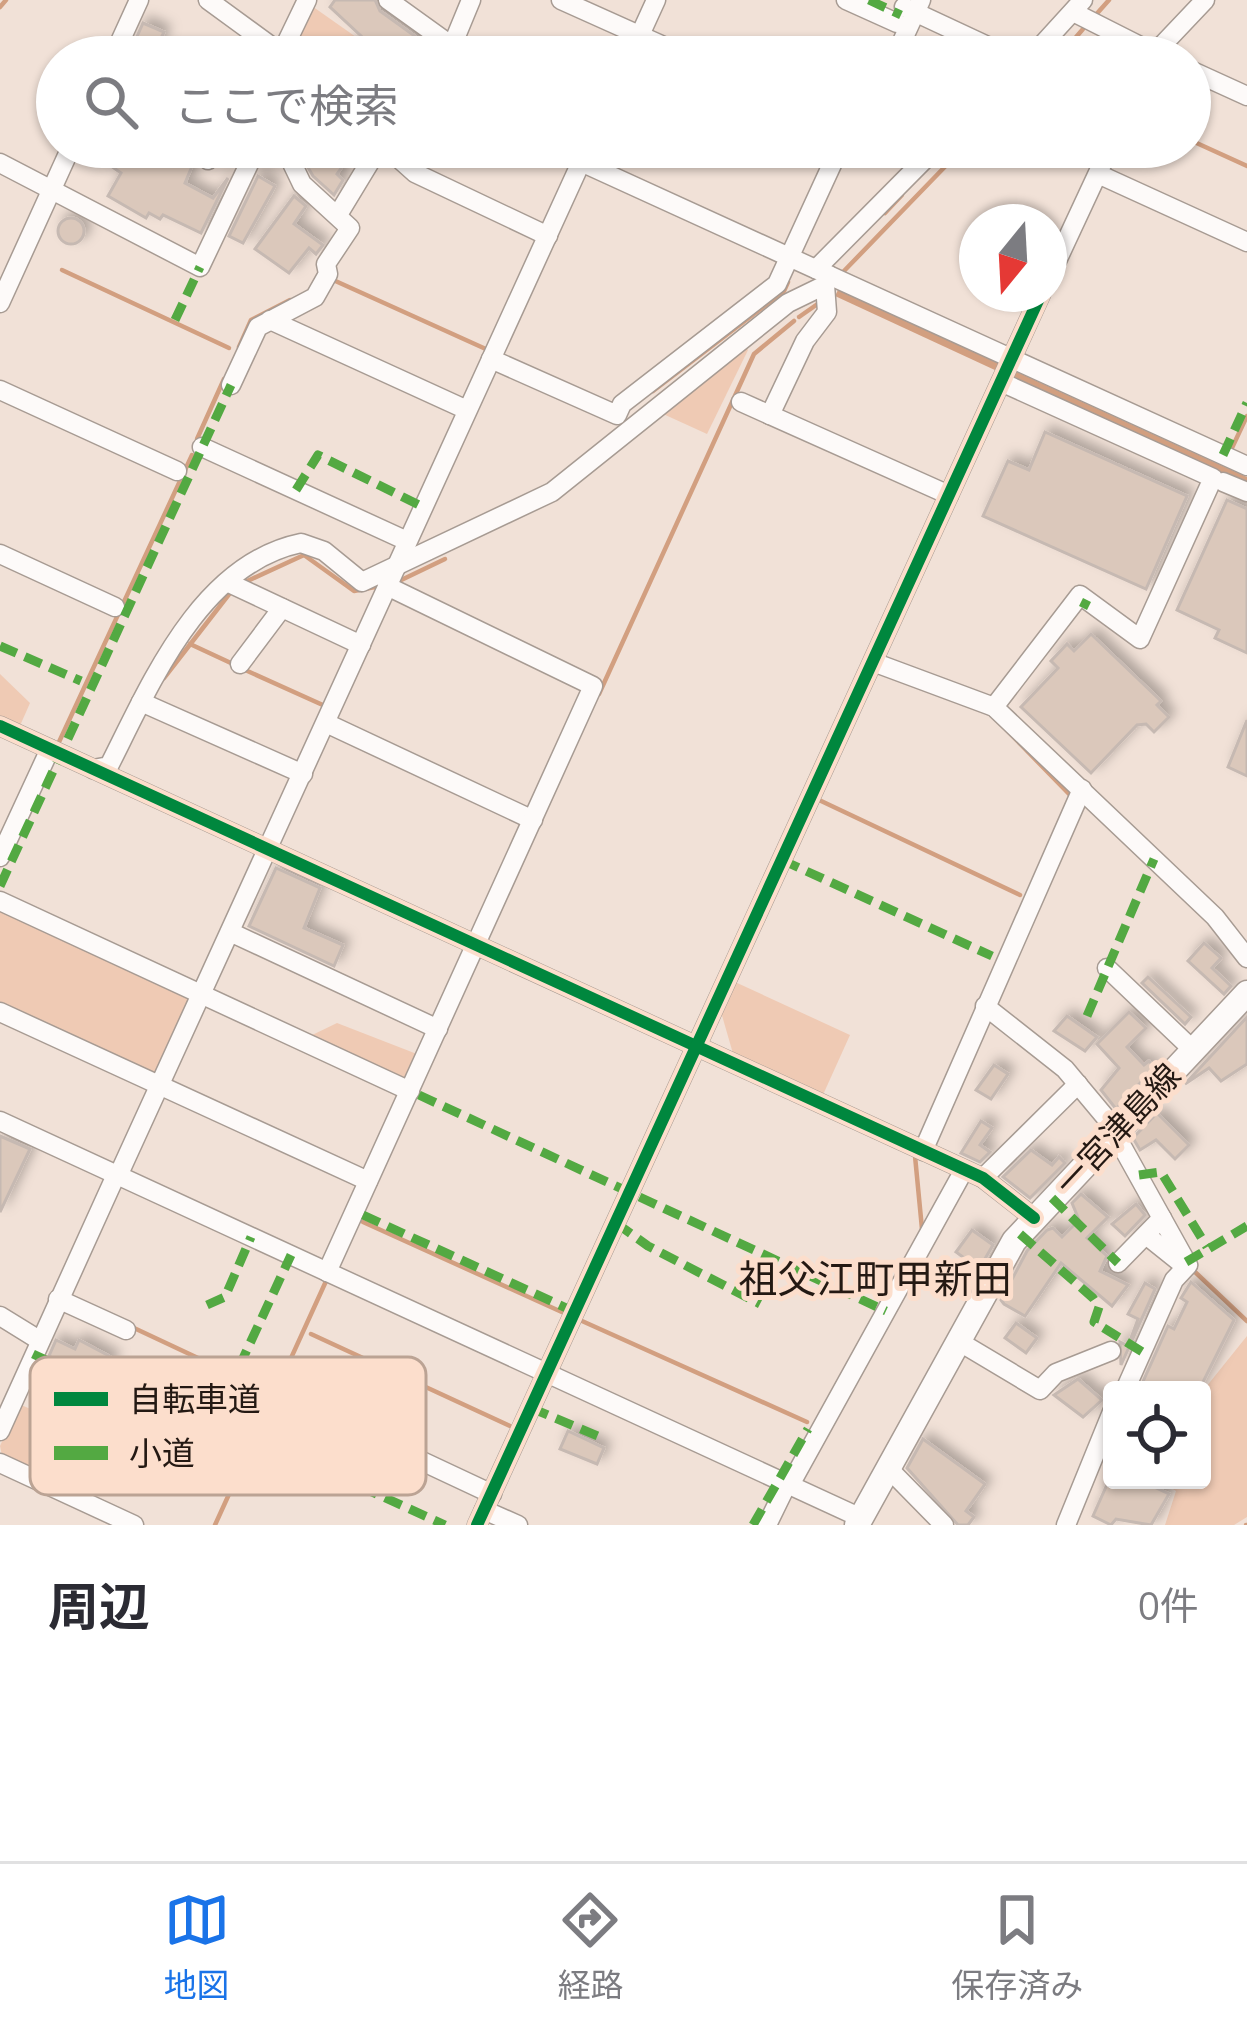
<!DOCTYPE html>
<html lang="ja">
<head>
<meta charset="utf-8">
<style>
	:root { --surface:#fff; --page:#f2f2f3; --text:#2b2b33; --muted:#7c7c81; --line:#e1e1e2; --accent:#1a73e8 }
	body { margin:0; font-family:"Open Sans","Noto Sans JP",sans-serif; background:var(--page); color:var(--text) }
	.controls { position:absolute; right:36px; bottom:36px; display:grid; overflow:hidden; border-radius:12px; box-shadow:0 3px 9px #0004 }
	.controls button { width:108px; height:108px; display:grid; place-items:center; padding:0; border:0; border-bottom:3px solid var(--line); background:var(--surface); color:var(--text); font:60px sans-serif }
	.compass { position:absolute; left:959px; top:204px; width:108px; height:108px; border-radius:50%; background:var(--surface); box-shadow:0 3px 9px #0004; rotate:198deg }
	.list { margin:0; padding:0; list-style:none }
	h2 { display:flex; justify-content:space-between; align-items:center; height:156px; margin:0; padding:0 48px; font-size:51px }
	h2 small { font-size:39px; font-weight:400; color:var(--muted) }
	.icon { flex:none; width:66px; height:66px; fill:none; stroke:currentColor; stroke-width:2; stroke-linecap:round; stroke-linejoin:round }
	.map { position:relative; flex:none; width:1247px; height:1525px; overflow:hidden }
	.search { position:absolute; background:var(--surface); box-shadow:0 3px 9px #0004; left:36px; right:36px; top:36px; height:132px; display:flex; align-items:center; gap:30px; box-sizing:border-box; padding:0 42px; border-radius:66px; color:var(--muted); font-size:45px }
	.sheet { height:336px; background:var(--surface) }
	nav { display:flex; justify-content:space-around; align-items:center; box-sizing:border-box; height:168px; border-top:3px solid var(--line); background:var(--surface); font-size:33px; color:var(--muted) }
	nav a { display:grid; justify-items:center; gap:6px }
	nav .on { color:var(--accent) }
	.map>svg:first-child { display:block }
</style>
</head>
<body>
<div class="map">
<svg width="1247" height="1525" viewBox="0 0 1247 1525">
	<defs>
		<filter id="shadow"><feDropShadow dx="6" dy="-6" stdDeviation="6" flood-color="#0004"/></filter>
	</defs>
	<rect width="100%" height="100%" fill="#f1e1d7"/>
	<!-- green -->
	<g fill="#efcab4">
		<polygon points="309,4 356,37 343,57 290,52"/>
		<polygon points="745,345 748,350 707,434 661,413"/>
		<polygon points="0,674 30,703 19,728 0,719"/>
		<polygon points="0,907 192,996 157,1078 0,1008"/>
		<polygon points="735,982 850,1035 822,1097 734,1057 721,1012"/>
		<polygon points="337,1023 422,1056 409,1083 306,1038"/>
		<polygon points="1247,1336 1247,1517 1234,1525 1165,1525 1176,1491 1162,1482 1202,1480 1202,1392"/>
		<polygon points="19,1404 67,1425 43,1478 3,1460 0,1446"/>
	</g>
	<!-- water -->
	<polygon fill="#d29f80" points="838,290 1247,477 1247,487 835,296"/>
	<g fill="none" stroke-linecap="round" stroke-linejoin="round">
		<!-- stream -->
		<g stroke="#d29f80" stroke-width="4.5">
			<polyline points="0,7 6,0"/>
			<polyline points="1093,18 1109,0"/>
			<polyline points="1059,57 1083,29"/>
			<polyline points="1190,140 1247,166"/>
			<polyline points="885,213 902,195"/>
			<polyline points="62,270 229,348"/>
			<polyline points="844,271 964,147"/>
			<polyline points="331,279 488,350"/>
			<polyline points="799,317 819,303"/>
			<polyline points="239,347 251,320 290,300"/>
			<polyline points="653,391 784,291 788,282"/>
			<polyline points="197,439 224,379"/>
			<polyline points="1231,450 1247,416"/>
			<polyline points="243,583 304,555 354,591 375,587"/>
			<polyline points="395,583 445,559"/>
			<polyline points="190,644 233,664"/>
			<polyline points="243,669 325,706"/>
			<polyline points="164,678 230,593"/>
			<polyline points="599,694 754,354 794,321"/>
			<polyline points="993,716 1071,796"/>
			<polyline points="59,742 192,455"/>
			<polyline points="819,800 1020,895"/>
			<polyline points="915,1156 922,1229"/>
			<polyline points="363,1222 564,1313"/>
			<polyline points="1193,1270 1247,1321"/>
			<polyline points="582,1321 807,1422"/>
			<polyline points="134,1328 266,1390"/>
			<polyline points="311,1334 510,1426"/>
			<polyline points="215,1525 327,1279"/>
			<polyline points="1246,1525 1247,1525"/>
		</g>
	</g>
	<!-- building -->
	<g fill="#dbc8bb" stroke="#c6b9b2" stroke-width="3" filter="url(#shadow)">
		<polygon points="335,0 375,0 380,11 430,47 426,57 345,57 361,36 330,7"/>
		<polygon points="143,23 164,32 152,57 128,57"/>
		<polygon points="84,147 127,147 145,164 158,166 170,147 200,147 185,183 213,198 228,178 201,233 163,215 160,219 149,213 146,218 108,196 121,173"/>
		<polygon points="296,147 356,147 337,174 343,180 334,195 313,176"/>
		<polygon points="258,176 275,186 243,243 229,236"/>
		<polygon points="294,196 306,206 294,224 323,245 316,254 309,248 289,273 255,249"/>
		<circle cx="71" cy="231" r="13"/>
		<polygon points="1045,432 1187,496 1146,589 983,516 1008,461 1029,470"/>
		<polygon points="1227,500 1247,509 1247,653 1215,638 1219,630 1177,610"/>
		<polygon points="1091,634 1161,701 1157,705 1169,717 1154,732 1146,724 1137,725 1091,773 1021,707 1058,668 1051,661 1067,644 1074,651"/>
		<polygon points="1247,720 1247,776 1228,767"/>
		<polygon points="276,868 320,888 304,928 343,945 334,966 249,926"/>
		<polygon points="1204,943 1221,958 1212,968 1231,986 1224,994 1188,961"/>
		<polygon points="1148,977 1191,1017 1185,1024 1142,983"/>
		<polygon points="1129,1012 1146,1028 1127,1047 1144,1065 1149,1061 1155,1067 1116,1109 1101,1090 1119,1068 1097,1044"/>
		<polygon points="1067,1016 1097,1037 1085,1051 1054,1031"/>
		<polygon points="1247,1017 1247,1064 1221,1081 1209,1068 1185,1084"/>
		<polygon points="994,1065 1008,1074 991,1099 976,1090"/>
		<polygon points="1157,1113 1189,1145 1175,1159 1156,1140 1140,1150 1133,1138"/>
		<polygon points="981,1121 992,1128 980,1145 990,1152 980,1162 961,1153"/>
		<polygon points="0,1136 30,1149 0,1212"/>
		<polygon points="1031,1150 1052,1165 1059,1157 1065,1163 1030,1198 1003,1177"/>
		<polygon points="1081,1194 1108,1217 1087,1238 1107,1256 1100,1271 1128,1285 1112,1306 1061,1263 1025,1316 1004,1304 1001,1300 1027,1251 1047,1230 1053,1228 1062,1237 1079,1220 1072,1203"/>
		<polygon points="1136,1204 1145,1215 1125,1236 1112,1224"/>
		<polygon points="972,1230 993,1245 979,1269 956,1252"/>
		<polygon points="1191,1282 1234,1320 1199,1390 1145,1390 1141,1386 1168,1326 1174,1329 1187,1302 1181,1298"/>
		<polygon points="1145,1283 1155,1289 1121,1365 1120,1342 1128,1346 1138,1319 1128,1314"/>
		<polygon points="1016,1323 1037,1338 1026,1353 1005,1338"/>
		<polygon points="56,1340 75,1349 79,1340 113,1358 106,1371 88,1368 86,1373 49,1356"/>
		<polygon points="1078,1379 1102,1400 1083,1417 1054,1395"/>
		<polygon points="568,1431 604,1448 597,1464 560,1449"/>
		<polygon points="923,1439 985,1484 966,1511 974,1517 968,1525 958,1525 907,1468"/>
		<polygon points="1109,1480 1139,1480 1169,1494 1151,1525 1116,1519 1111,1525 1093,1516"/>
	</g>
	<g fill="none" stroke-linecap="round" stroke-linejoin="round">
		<defs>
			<g id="minor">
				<polyline points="208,0 286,57"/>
				<polyline points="388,0 452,46"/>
				<polyline points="561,0 688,57"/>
				<polyline points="846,0 897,23"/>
				<polyline points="904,7 1011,57"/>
				<polyline points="1073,12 1162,57"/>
				<polyline points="281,54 307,0"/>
				<polyline points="113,57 139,0"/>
				<polyline points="439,57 452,46 471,0"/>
				<polyline points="630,57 656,0"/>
				<polyline points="895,57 921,0"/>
				<polyline points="1031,57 1083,0"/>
				<polyline points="1151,57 1205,0"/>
				<polyline points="1190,70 1247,96"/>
				<polyline points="386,147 415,173 548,236"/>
				<polyline points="152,153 155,147"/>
				<polyline points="208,160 216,147"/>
				<polyline points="581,162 1247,466"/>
				<polyline points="0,163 200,267 257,147"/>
				<polyline points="1098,174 1247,242"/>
				<polyline points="339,213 379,147"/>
				<polyline points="816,269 937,147"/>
				<polyline points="1049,278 1110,147"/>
				<polyline points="0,303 71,147"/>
				<polyline points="270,320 467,410"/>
				<polyline points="491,359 617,415 622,404 777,284 840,147"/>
				<polyline points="231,385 258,327 315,297 328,274 326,264 350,228 302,184 290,159 274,147"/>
				<polyline points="0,390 177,471"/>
				<polyline points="741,402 949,495"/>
				<polyline points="770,415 805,341 827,312 825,285"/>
				<polyline points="202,447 407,541"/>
				<polyline points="1223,482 1247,492"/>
				<polyline points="0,554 115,607"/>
				<polyline points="227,582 361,645"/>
				<polyline points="873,662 994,707 1215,917 1247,958"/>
				<polyline points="240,664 282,608"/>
				<polyline points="141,702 303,774"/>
				<polyline points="994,707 1080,595 1140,639 1213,478 1001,382"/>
				<polyline points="326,723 533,820"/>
				<polyline points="0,726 983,1178 1034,1218"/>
				<path d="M 93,769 L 109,766 C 151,683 200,564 301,543 L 324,551 L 362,582 L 552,492 L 788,303 L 825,285 L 829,275"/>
				<polyline points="0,857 50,749"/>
				<polyline points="0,901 410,1091"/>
				<polyline points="230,932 438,1029"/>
				<polyline points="1107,968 1192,1049"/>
				<polyline points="985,1006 1065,1069 1116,1130"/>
				<polyline points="0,1012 368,1181"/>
				<polyline points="0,1121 861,1518"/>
				<polyline points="1114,1132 1188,1265 1174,1280 1125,1390"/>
				<polyline points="923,1151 1082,789"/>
				<polyline points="118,1176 588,147"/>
				<polyline points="983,1178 1078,1084"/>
				<polyline points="1146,1235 1186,1267"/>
				<polyline points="1118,1263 1162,1218"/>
				<polyline points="327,1272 593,686 387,586"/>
				<polyline points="58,1299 126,1330"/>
				<polyline points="0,1316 39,1340"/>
				<polyline points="958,1341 1040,1390 1056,1373 1111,1351"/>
				<polyline points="283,1396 492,1494"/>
				<polyline points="0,1431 116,1175"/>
				<polyline points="0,1463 134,1525"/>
				<polyline points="888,1468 944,1525"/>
				<polyline points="790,1485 964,1170"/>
				<polyline points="484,1510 518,1525"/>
				<polyline points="477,1525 1041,294"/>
				<polyline points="767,1525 787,1484"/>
				<polyline points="1066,1525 1112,1412"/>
			</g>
			<polyline id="major" points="857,1525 1014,1241 1247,993"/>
		</defs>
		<!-- minor casing -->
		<use href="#minor" stroke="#a79b93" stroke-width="21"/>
		<!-- major casing -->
		<use href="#major" stroke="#a79b93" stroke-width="27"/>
		<!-- minor -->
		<use href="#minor" stroke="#fdfaf9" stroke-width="18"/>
		<!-- major -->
		<use href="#major" stroke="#fdfaf9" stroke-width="24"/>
		<!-- quiet -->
		<g stroke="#53a942" stroke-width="9" stroke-dasharray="18 9" stroke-linecap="butt">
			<polyline points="869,0 901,15"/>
			<polyline points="175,320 200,267"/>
			<polyline points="1223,455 1247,403"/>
			<polyline points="296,490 318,455 423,507"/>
			<polyline points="1083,608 1087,600"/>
			<polyline points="0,646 81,681"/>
			<polyline points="782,860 992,956"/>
			<polyline points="0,886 231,385"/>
			<polyline points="1087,1016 1154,859"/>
			<polyline points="419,1095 886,1311"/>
			<polyline points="1139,1175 1161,1172 1207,1247"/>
			<polyline points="1052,1198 1118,1263"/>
			<polyline points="363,1215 575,1312"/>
			<polyline points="616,1223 648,1246 760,1304"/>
			<polyline points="1020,1234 1093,1298 1099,1307 1094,1322 1144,1353"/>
			<polyline points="1186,1262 1247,1226"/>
			<polyline points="207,1305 225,1297 251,1237"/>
			<polyline points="33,1354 99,1385"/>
			<polyline points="239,1367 291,1255"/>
			<polyline points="531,1408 605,1439"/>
			<polyline points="262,1442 445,1525"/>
			<polyline points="753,1525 808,1429"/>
		</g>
		<defs>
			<g id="cycleway">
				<polyline points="0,726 983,1178 1034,1218"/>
				<polyline points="477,1525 1041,294"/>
			</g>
		</defs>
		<!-- cycleway casing -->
		<use href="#cycleway" stroke="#fcdecc" stroke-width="20"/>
		<!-- cycleway -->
		<use href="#cycleway" stroke="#00873e" stroke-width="12"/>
	</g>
	<g text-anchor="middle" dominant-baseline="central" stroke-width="10" stroke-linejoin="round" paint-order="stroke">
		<!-- street labels -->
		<g font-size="33" fill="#241913" stroke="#fcdecc">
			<text transform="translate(1117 1129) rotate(-47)">一宮津島線</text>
		</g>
		<!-- quarter labels -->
		<g font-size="39" fill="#241913" stroke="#fcdecc">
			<text x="875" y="1277">祖父江町甲新田</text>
		</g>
	</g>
	<!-- legend -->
	<rect x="30" y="1357" width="396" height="138" rx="18" fill="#fcdecc" stroke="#bba394" stroke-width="3"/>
	<rect x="54" y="1392" width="54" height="14" fill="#00873e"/>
	<rect x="54" y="1446" width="54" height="14" fill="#53a942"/>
	<g font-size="33" fill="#241913">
		<text x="129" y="1411">自転車道</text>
		<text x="129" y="1465">小道</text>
	</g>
</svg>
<div class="controls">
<button><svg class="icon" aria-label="locate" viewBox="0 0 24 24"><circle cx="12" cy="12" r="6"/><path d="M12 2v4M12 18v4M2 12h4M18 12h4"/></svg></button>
</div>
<svg class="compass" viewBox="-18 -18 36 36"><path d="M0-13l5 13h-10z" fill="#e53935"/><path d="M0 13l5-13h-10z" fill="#7c7c81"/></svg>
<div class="search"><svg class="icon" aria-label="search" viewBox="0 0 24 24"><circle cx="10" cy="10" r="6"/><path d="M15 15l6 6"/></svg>ここで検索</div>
</div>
<section class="sheet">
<h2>周辺<small>0件</small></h2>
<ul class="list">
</ul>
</section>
<nav>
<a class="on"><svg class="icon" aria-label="map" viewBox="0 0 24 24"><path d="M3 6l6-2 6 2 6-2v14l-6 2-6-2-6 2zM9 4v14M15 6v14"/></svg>地図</a>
<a><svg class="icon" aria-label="directions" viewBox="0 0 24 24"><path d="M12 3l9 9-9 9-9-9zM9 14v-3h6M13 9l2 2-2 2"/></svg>経路</a>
<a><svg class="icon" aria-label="saved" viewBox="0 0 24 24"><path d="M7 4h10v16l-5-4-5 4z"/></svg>保存済み</a>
</nav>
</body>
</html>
